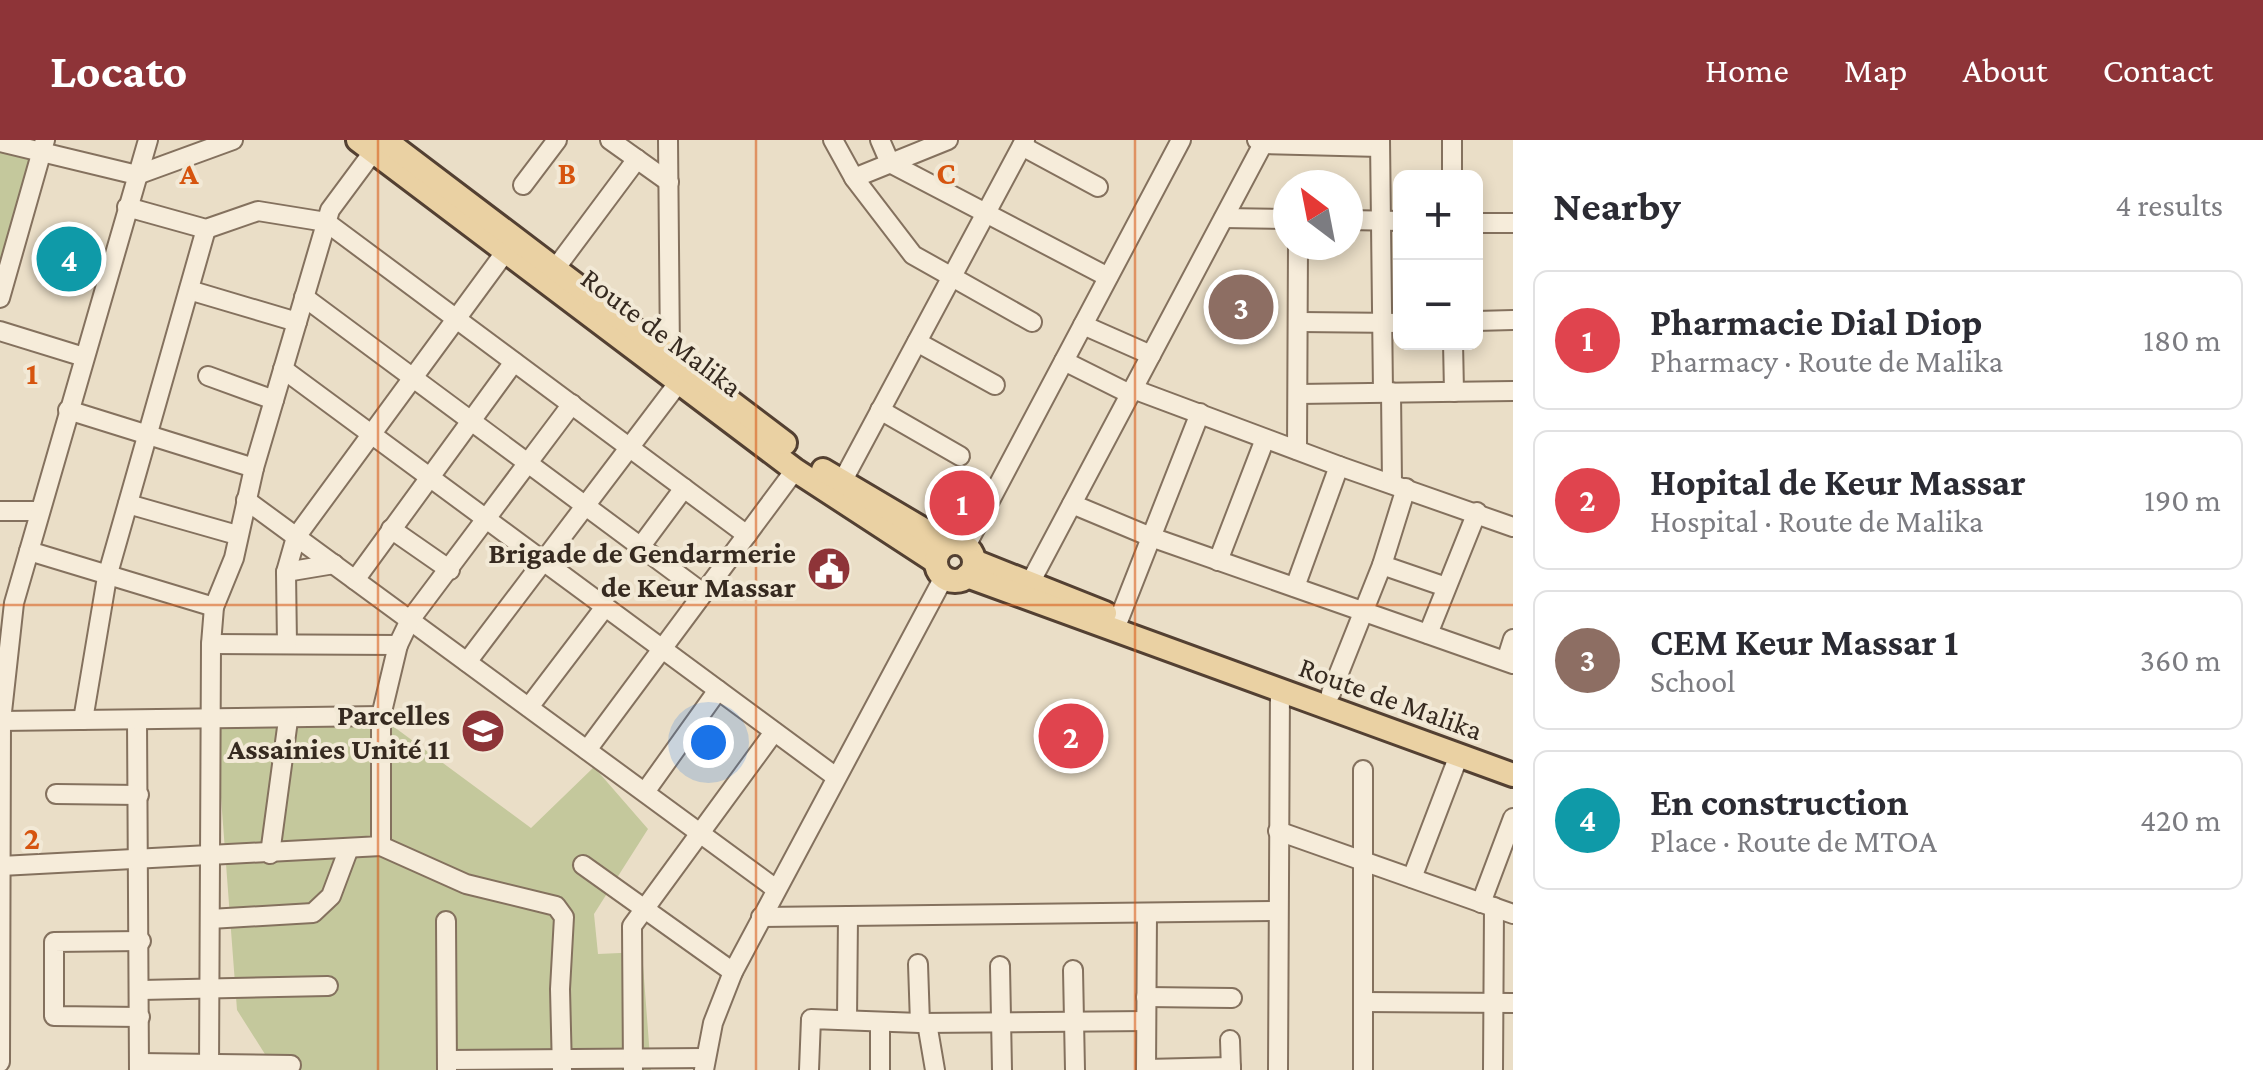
<!DOCTYPE html>
<html lang="en">
<head>
<meta charset="utf-8">
<style>
	:root { --surface:#fff; --page:#f2f2f3; --text:#2b2b33; --muted:#7c7c81; --line:#e1e1e2; --accent:#8e3438 }
	body { margin:0; font-family:"Crimson Pro",serif; background:var(--page); color:var(--text) }
	.controls { position:absolute; right:30px; top:30px; display:grid; overflow:hidden; border-radius:15px; box-shadow:0 5px 15px #0003 }
	.controls button { width:90px; height:90px; display:grid; place-items:center; padding:0; border:0; border-bottom:2px solid var(--line); background:var(--surface); color:var(--text); font:50px sans-serif }
	.compass { position:absolute; left:1273px; top:30px; width:90px; height:90px; border-radius:50%; background:var(--surface); box-shadow:0 5px 15px #0003; rotate:328deg }
	.you { position:absolute; left:708px; top:602px; width:35px; height:35px; margin:-25px; border:8px solid #fff; border-radius:50%; background:#1a73e8; box-shadow:0 0 0 15px #1a73e833 }
	.badge { display:grid; place-items:center; width:65px; height:65px; border-radius:50%; background:var(--accent); color:#fff; font-size:32px; font-weight:700 }
	.pin { position:absolute; translate:-50% -50%; border:5px solid #fff; box-shadow:0 2px 10px #0006 }
	.list { margin:0; padding:0; list-style:none }
	h2 { display:flex; justify-content:space-between; align-items:center; height:130px; margin:0; padding:0 40px; font-size:42px }
	h2 small { font-size:32px; font-weight:400; color:var(--muted) }
	.list li { display:grid; grid-template-columns:65px 1fr auto; gap:30px; align-items:center; box-sizing:border-box; height:140px; margin:0 20px 20px; padding:0 20px; border:2px solid var(--line); border-radius:15px }
	.list b { display:block; font-size:38px; white-space:nowrap }
	.list p { margin:0; font-size:32px; white-space:nowrap; color:var(--muted) }
	.list em { font-size:32px; font-style:normal; color:var(--muted) }
	.map { position:relative; flex:none; width:1513px; height:930px; overflow:hidden }
	header { display:flex; align-items:center; gap:60px; box-sizing:border-box; height:140px; padding:0 50px; background:var(--accent); color:#fff }
	header strong { font-size:48px }
	nav { display:flex; gap:55px; margin-inline-start:auto; font-size:35px }
	main { display:flex }
	aside { flex:1; background:var(--surface) }
	.map>svg:first-child { display:block }
</style>
</head>
<body>
<header>
<strong>Locato</strong>
<nav><a>Home</a><a>Map</a><a>About</a><a>Contact</a></nav>
</header>
<main>
<div class="map">
<svg width="1513" height="930" viewBox="0 0 1513 930">
	<rect width="100%" height="100%" fill="#eadec7"/>
	<!-- green -->
	<g fill="#c4c89c">
		<polygon points="0,9 38,14 0,139"/>
		<polygon points="367,567 531,688 594,627 648,689 594,774 598,814 642,812 651,930 275,930 237,870 215,578"/>
	</g>
	<g fill="none" stroke-linecap="round" stroke-linejoin="round">
		<defs>
			<g id="minor">
				<polyline points="610,0 669,42"/>
				<polyline points="668,0 670,215"/>
				<polyline points="833,0 854,38 913,115 1032,182"/>
				<polyline points="880,0 890,23 1108,137"/>
				<polyline points="1257,0 1263,4 1380,7"/>
				<polyline points="1380,0 1383,252"/>
				<polyline points="1452,0 1452,38"/>
				<polyline points="0,2 137,35 233,0"/>
				<polyline points="1022,6 1098,47"/>
				<polyline points="854,38 948,0"/>
				<polyline points="523,45 557,0"/>
				<polyline points="127,67 206,89 258,71 326,82 747,395"/>
				<polyline points="1224,78 1288,79"/>
				<polyline points="1348,80 1400,81"/>
				<polyline points="1476,83 1513,83"/>
				<polyline points="555,129 637,19"/>
				<polyline points="189,150 297,182"/>
				<polyline points="304,157 703,453"/>
				<polyline points="0,158 45,0"/>
				<polyline points="1476,181 1513,180"/>
				<polyline points="1300,182 1400,183"/>
				<polyline points="1083,185 1151,215"/>
				<polyline points="0,191 84,217"/>
				<polyline points="917,202 995,245"/>
				<polyline points="1453,202 1454,252"/>
				<polyline points="1064,221 1130,254"/>
				<polyline points="283,229 836,637"/>
				<polyline points="208,236 274,260"/>
				<polyline points="1133,249 1339,326 1513,387"/>
				<polyline points="1391,252 1392,344"/>
				<polyline points="1298,254 1513,251"/>
				<polyline points="68,270 254,328"/>
				<polyline points="880,270 960,316"/>
				<polyline points="1297,310 1298,105"/>
				<polyline points="842,342 1025,0"/>
				<polyline points="246,360 776,749"/>
				<polyline points="128,364 237,395"/>
				<polyline points="1072,364 1151,397 1513,524"/>
				<polyline points="0,371 40,371"/>
				<polyline points="391,389 450,430"/>
				<polyline points="641,406 684,348"/>
				<polyline points="966,406 1181,0"/>
				<polyline points="29,411 214,467"/>
				<polyline points="1218,421 1265,299"/>
				<polyline points="1382,425 1446,447"/>
				<polyline points="286,432 334,424"/>
				<polyline points="355,440 514,222"/>
				<polyline points="1030,443 1265,0"/>
				<polyline points="1295,447 1339,326"/>
				<polyline points="1119,479 1200,273"/>
				<polyline points="1428,494 1477,372"/>
				<polyline points="211,504 398,505 410,480 572,264"/>
				<polyline points="287,504 286,432 296,397 506,111"/>
				<polyline points="1506,521 1513,499"/>
				<polyline points="467,522 679,242"/>
				<polyline points="1331,553 1382,425 1406,348"/>
				<polyline points="529,567 605,467"/>
				<polyline points="83,580 107,437 206,89"/>
				<polyline points="137,580 139,930"/>
				<polyline points="1,581 381,576"/>
				<polyline points="587,610 795,330"/>
				<polyline points="645,652 718,550"/>
				<polyline points="56,654 139,655"/>
				<polyline points="1278,691 1513,774"/>
				<polyline points="381,706 466,744 556,766 564,777 560,849 562,930"/>
				<polyline points="270,714 288,580"/>
				<polyline points="583,725 733,832"/>
				<polyline points="1,726 381,706 381,576 398,505"/>
				<polyline points="1412,738 1459,615"/>
				<polyline points="1481,763 1513,678"/>
				<polyline points="761,777 1278,771"/>
				<polyline points="210,779 313,773 331,756 349,708"/>
				<polyline points="446,781 447,930"/>
				<polyline points="918,824 920,883"/>
				<polyline points="1000,826 1002,930"/>
				<polyline points="1073,830 1075,930"/>
				<polyline points="141,850 328,846"/>
				<polyline points="1146,857 1232,858"/>
				<polyline points="1363,862 1513,863"/>
				<polyline points="140,877 54,876 54,802 141,801"/>
				<polyline points="847,880 848,776"/>
				<polyline points="880,882 880,930"/>
				<polyline points="927,883 935,930"/>
				<polyline points="1230,900 1231,930"/>
				<polyline points="447,920 705,918"/>
				<polyline points="0,922 1,581 14,463 148,0"/>
				<polyline points="139,923 291,925"/>
				<polyline points="1146,929 1231,927"/>
				<polyline points="209,930 211,504 214,467 234,418 254,328 330,70 373,12"/>
				<polyline points="633,930 632,786 774,592"/>
				<polyline points="704,930 713,883 733,832 944,437"/>
				<polyline points="809,930 811,879 920,883 1146,881"/>
				<polyline points="1146,930 1147,773"/>
				<polyline points="1278,930 1280,549"/>
				<polyline points="1363,930 1363,630"/>
				<polyline points="1493,930 1494,767"/>
			</g>
			<g id="major">
				<polyline points="358,0 795,330 936,422"/>
				<polyline points="385,0 785,303"/>
				<polyline points="823,330 948,404"/>
				<circle cx="955" cy="422" r="19"/>
				<polyline points="974,421 1105,473"/>
				<polyline points="967,436 1513,635"/>
			</g>
		</defs>
		<!-- minor casing -->
		<use href="#minor" stroke="#84715e" stroke-width="22"/>
		<!-- major casing -->
		<use href="#major" stroke="#534032" stroke-width="28"/>
		<!-- minor -->
		<use href="#minor" stroke="#f6ecda" stroke-width="18"/>
		<!-- major -->
		<use href="#major" stroke="#ead1a3" stroke-width="22"/>
	</g>
	<!-- grid -->
	<path fill="none" stroke="#d6540e" stroke-width="2.5" stroke-opacity="0.55" d="M 378,0 L 378,930M 756,0 L 756,930M 1135,0 L 1135,930M 0,465 L 1513,465"/>
	<!-- icons -->
	<defs>
		<symbol id="civic-disc" viewBox="-11 -11 22 22"><circle r="9.5" fill="#8e3438" stroke="#f2e9d6"/><path d="M-.6-6.5H3V-4.5H.6V-3L4-1V1h2V6H-6V1h2V-1L-.6-3ZM-1.2 2.5V6h2.4V2.5Z" fill="#fff"/></symbol>
		<symbol id="school-disc" viewBox="-11 -11 22 22"><circle r="9.5" fill="#8e3438" stroke="#f2e9d6"/><path d="M0-5L7-2L0 1L-7-2ZM-4 1L0 2.5L4 1V4Q0 6-4 4Z" fill="#fff"/></symbol>
	</defs>
	<g fill-rule="evenodd">
		<use href="#civic-disc" x="804" y="404" width="50" height="50"/>
		<use href="#school-disc" x="458" y="566" width="50" height="50"/>
	</g>
	<g text-anchor="middle" dominant-baseline="central" stroke-width="8" stroke-linejoin="round" paint-order="stroke">
		<!-- street labels -->
		<g font-size="30" fill="#362a20" stroke="#f2e9d6">
			<text transform="translate(662 192) rotate(37)">Route de Malika</text>
			<text transform="translate(1391 558) rotate(20)">Route de Malika</text>
		</g>
		<!-- poi labels -->
		<g font-size="30" font-weight="bold" fill="#362a20" stroke="#f2e9d6" text-anchor="end">
			<text x="796" y="412">Brigade de Gendarmerie<tspan x="796" dy="34">de Keur Massar</tspan></text>
			<text x="450" y="574">Parcelles<tspan x="450" dy="34">Assainies Unité 11</tspan></text>
		</g>
	</g>
	<g font-size="32" text-anchor="middle" font-weight="bold" fill="#d6540e" stroke="#f2e9d6" stroke-width="8" stroke-linejoin="round" paint-order="stroke">
		<text x="189" y="44">A</text>
		<text x="567" y="44">B</text>
		<text x="946" y="44">C</text>
		<text x="32" y="244">1</text>
		<text x="32" y="709">2</text>
	</g>
</svg>
<div class="controls">
<button>+</button>
<button>−</button>
</div>
<svg class="compass" viewBox="-18 -18 36 36"><path d="M0-13l5 13h-10z" fill="#e53935"/><path d="M0 13l5-13h-10z" fill="#7c7c81"/></svg>
<div class="you"></div>
<div class="pin badge" style="left:962px;top:363px;background:#e0444e">1</div>
<div class="pin badge" style="left:1071px;top:596px;background:#e0444e">2</div>
<div class="pin badge" style="left:1241px;top:167px;background:#8d6e63">3</div>
<div class="pin badge" style="left:69px;top:119px;background:#0f9aa8">4</div>
</div>
<aside>
<h2>Nearby<small>4 results</small></h2>
<ul class="list">
<li><span class="badge" style="background:#e0444e">1</span><div><b>Pharmacie Dial Diop</b><p>Pharmacy · Route de Malika</p></div><em>180 m</em></li>
<li><span class="badge" style="background:#e0444e">2</span><div><b>Hopital de Keur Massar</b><p>Hospital · Route de Malika</p></div><em>190 m</em></li>
<li><span class="badge" style="background:#8d6e63">3</span><div><b>CEM Keur Massar 1</b><p>School</p></div><em>360 m</em></li>
<li><span class="badge" style="background:#0f9aa8">4</span><div><b>En construction</b><p>Place · Route de MTOA</p></div><em>420 m</em></li>
</ul>
</aside>
</main>
</body>
</html>
